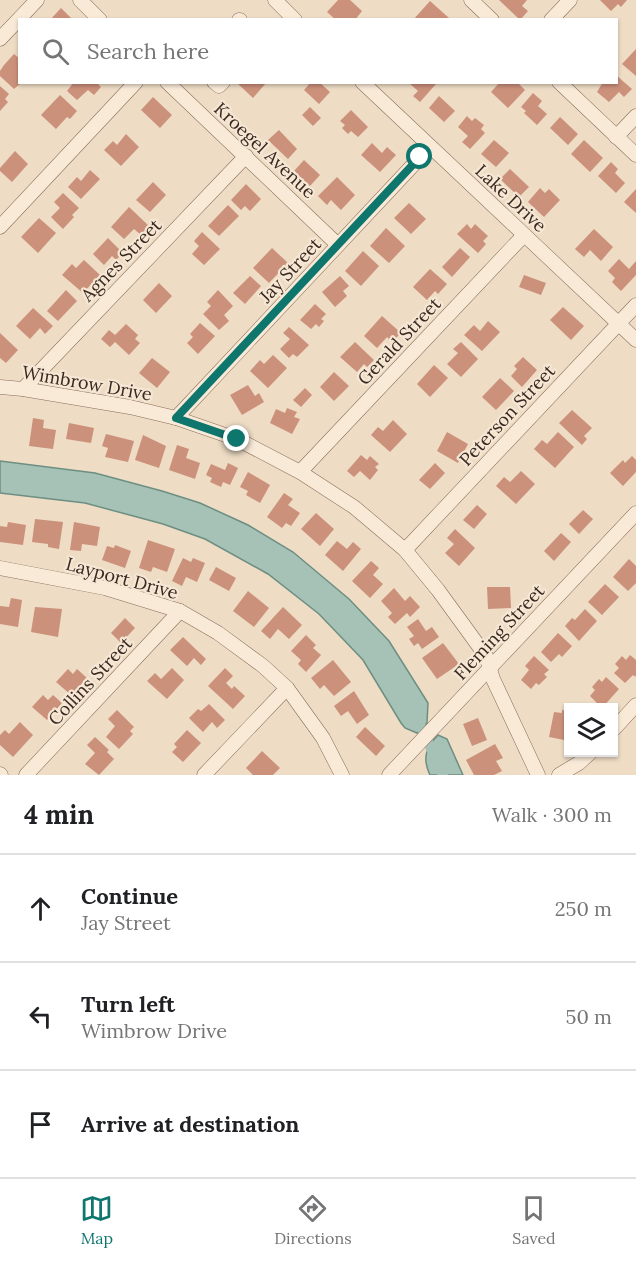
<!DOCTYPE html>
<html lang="en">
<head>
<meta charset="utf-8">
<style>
	:root { --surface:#fff; --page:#f6f6f6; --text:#202124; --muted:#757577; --line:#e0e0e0; --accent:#0f766e }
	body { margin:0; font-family:Lora,serif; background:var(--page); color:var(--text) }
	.controls { position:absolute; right:18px; bottom:18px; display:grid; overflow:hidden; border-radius:0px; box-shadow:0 2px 4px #0004 }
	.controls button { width:54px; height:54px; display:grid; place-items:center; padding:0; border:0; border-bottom:2px solid var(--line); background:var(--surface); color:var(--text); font:30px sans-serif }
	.stop { position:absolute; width:18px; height:18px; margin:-14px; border:4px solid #0f766e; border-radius:50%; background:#fff }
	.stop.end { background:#0f766e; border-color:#fff; box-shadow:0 2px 6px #0008 }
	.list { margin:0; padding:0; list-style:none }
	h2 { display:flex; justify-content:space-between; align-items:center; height:78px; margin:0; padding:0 24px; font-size:26px }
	h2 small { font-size:20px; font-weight:400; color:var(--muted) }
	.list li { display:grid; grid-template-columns:39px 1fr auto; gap:18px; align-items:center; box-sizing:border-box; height:108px; padding:0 24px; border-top:2px solid var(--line) }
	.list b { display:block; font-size:22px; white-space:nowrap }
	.list p { margin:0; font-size:20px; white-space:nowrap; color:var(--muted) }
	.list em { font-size:20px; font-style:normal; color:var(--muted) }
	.icon { flex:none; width:33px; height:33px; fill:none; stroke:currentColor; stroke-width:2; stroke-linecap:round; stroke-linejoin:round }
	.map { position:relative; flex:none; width:636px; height:775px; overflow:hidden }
	.search { position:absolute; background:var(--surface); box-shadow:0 2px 4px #0004; left:18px; right:18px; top:18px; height:66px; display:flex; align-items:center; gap:15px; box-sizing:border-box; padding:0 21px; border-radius:0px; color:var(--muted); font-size:22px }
	.sheet { height:402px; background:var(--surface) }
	nav { display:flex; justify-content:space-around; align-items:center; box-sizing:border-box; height:84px; border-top:2px solid var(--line); background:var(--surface); font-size:16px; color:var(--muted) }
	nav a { display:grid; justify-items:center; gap:3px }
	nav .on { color:var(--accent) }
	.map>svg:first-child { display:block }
</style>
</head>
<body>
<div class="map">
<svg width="636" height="775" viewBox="0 0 636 775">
	<rect width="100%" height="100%" fill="#eedcc5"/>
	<!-- water -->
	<g fill="#a6c1b5" stroke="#6d8f82" stroke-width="1.5">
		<polygon points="0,461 95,473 162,491 200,503 248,525 293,552 349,599 389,641 428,703 427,723 417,733 405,728 401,723 363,660 319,614 268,574 205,539 163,524 85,503 0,493"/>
		<path d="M 438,735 L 447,739 L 463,775 L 430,775 C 422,759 426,747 438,735 Z"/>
	</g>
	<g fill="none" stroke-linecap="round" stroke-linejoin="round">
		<!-- canal -->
		<polyline stroke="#a6c1b5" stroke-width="10" points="416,716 443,775"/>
	</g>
	<!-- building -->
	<g fill="#cc917b">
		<polygon points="338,0 350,0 362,11 355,20 336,20 327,12"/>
		<polygon points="499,0 527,0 522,6 528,11 520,20"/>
		<polygon points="600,0 627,0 621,7 618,4 611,11"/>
		<polygon points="430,1 449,18 447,20 413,20"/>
		<polygon points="61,8 73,20 50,20"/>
		<polygon points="636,49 636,76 622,64"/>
		<polygon points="14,54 20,59 20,84 14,89 0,76 0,71 4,65"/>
		<polygon points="616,75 632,89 624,97 619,92 609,102 597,92 603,82 616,82"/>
		<polygon points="74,82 96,82 101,87 94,95 88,90 77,100 67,91"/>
		<polygon points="236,82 267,82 253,98"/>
		<polygon points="311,82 319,82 330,92 319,104 304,90"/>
		<polygon points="408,82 434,82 436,84 420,102 413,96 418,91"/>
		<polygon points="500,82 517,82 525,90 508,108 491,92"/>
		<polygon points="0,86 9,94 5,99 8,102 0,111"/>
		<polygon points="533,93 542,101 538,106 547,114 537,125 524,113 526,111 521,107"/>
		<polygon points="60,95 77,111 70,119 67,117 56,129 41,115"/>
		<polygon points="439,96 455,111 444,122 429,108"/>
		<polygon points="153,97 172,115 160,128 141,110"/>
		<polygon points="310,107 321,118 313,126 302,115"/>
		<polygon points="351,110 368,127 358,137 351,131 348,134 342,128 345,125 340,121"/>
		<polygon points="467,116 472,121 475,118 484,125 481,129 485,133 470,149 462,142 468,136 458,127"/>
		<polygon points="560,117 578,134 568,145 550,128"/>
		<polygon points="279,130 297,149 288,159 268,140"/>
		<polygon points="126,134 139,147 121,166 104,150 113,141 117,145"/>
		<polygon points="494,140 509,153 496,167 481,154"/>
		<polygon points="584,140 603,158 590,172 571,154"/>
		<polygon points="372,143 382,153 387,147 396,155 380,172 361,155"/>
		<polygon points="15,151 28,164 12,182 0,171 0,168"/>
		<polygon points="304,160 320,175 310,186 294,171"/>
		<polygon points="611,162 618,169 615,173 625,183 616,193 598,176"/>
		<polygon points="510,169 529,187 519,197 500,179"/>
		<polygon points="90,170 100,179 81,199 68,187 77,177 81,181"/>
		<polygon points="337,177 355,195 341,210 331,200 327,205 318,196"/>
		<polygon points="153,182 166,195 150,212 136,200"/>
		<polygon points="246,184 261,199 250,211 245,206 241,210 231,200"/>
		<polygon points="540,188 545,193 549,189 560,200 544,217 528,202"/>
		<polygon points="636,189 636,213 624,202"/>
		<polygon points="63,193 79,208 72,215 74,217 63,229 51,217 60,208 54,202"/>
		<polygon points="409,203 426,219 411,234 394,218"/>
		<polygon points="228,205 239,216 219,236 208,226"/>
		<polygon points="129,207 149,226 141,235 134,229 124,239 111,227"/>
		<polygon points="39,218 56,233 38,253 21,237"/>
		<polygon points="467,224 471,229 475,224 488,236 483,241 486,244 478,253 457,234"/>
		<polygon points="386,228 405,246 389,263 370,246"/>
		<polygon points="594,229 613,247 601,261 590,250 584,257 575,249"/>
		<polygon points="202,232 220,249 204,265 192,254 199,246 194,241"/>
		<polygon points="108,238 123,253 116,260 112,256 104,265 93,254"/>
		<polygon points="272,248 288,263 269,283 253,268"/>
		<polygon points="460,248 470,257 452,277 442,267"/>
		<polygon points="363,251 379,266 361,286 345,271"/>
		<polygon points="619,259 629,269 636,261 636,275 621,291 612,282 615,278 608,271"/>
		<polygon points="84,260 100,275 83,293 62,275 72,264 76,268"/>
		<polygon points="430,269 447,284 438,294 435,291 427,300 413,287"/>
		<polygon points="524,275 546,283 541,295 519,287"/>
		<polygon points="250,276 261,286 245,304 233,293"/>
		<polygon points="340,276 349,286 343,291 347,296 335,307 322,292"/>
		<polygon points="159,283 172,296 156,313 143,300"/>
		<polygon points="66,290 77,301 58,321 47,311"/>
		<polygon points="218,290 233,306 224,315 229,321 219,330 203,314 211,306 207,302"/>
		<polygon points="315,304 326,314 321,319 324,321 319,327 316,324 311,329 300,320"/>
		<polygon points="563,307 584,326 571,340 550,320"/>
		<polygon points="33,308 53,326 45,334 40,328 30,339 16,326"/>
		<polygon points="382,316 401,333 392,342 387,337 377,348 364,336"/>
		<polygon points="488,321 500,332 482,351 464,335 474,325 480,331"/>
		<polygon points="200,323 215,336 198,354 187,343 193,337 190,334"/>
		<polygon points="126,324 138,335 135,339 140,343 129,355 115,342 110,347 101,339 109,330 115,335"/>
		<polygon points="289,327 309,345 297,357 293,354 289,358 280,349 290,339 283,333"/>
		<polygon points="0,333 18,350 6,363 0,358"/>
		<polygon points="355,342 374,360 367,367 364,364 357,372 340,357"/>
		<polygon points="461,342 478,359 461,377 447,364 458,353 453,349"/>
		<polygon points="273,355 287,368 268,388 250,371 260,360 264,364"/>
		<polygon points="523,357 537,370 522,387 511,376 517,369 514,366"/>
		<polygon points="152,358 170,372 157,388 139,373"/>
		<polygon points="434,365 448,378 430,397 417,384"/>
		<polygon points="334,372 349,386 334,401 320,387"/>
		<polygon points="500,378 514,391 496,410 482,397"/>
		<polygon points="248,385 255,396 259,393 264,402 242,415 230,395"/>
		<polygon points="305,388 312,395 301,407 293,400"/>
		<polygon points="287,408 297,412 294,417 300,419 292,434 270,423 276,409 285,413"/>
		<polygon points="572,410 592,428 584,436 587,439 582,445 559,423"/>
		<polygon points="33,418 44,420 43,428 56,430 53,449 29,446"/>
		<polygon points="393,420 407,434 390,452 371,435 378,427 383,431"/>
		<polygon points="69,423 94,428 91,443 66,439"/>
		<polygon points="447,432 468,444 458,463 437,451"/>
		<polygon points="558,432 574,447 555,468 534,449 542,440 547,444"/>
		<polygon points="106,434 134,441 128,462 105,457 108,448 102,446"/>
		<polygon points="143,435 166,446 159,468 135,460"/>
		<polygon points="177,445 189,449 186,458 200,463 195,479 169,470"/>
		<polygon points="361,455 367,460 370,456 379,464 375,467 378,470 370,480 360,471 354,477 347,471"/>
		<polygon points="632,456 636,460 636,472 623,486 610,473 623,460 625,463"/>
		<polygon points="228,463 238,468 230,485 223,482 221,487 210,482 212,478 206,475 211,464 225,470"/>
		<polygon points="435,463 445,473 430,489 419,480"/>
		<polygon points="521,471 535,484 516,504 496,486 504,477 510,482"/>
		<polygon points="248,472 270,485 260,503 246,495 248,491 240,487"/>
		<polygon points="284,493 293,499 288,505 300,513 291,526 286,523 282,528 267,517"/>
		<polygon points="477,505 487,514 474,529 463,520"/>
		<polygon points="583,510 593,519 579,534 569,524"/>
		<polygon points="316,513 334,529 320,546 301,529"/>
		<polygon points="35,519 63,522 59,549 48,547 48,544 32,542"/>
		<polygon points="8,522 26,525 23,545 0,542 0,526 7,527"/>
		<polygon points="74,522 100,527 97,546 82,544 81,551 70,550"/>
		<polygon points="455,529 475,548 459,566 445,553 454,544 447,538"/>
		<polygon points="561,533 571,542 554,561 544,551"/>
		<polygon points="148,540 175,549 167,572 153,567 151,572 139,568"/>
		<polygon points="337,541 347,549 353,542 361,549 343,571 325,555"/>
		<polygon points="115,545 131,551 125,568 102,560 107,546 114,548"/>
		<polygon points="183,558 191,562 193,558 205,563 197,582 186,577 182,586 172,581"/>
		<polygon points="629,559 636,566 636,583 628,591 613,577"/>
		<polygon points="371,561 379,568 373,575 383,584 370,598 352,581"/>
		<polygon points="216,567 236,578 229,591 209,580"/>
		<polygon points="605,584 619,597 602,615 588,602"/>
		<polygon points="487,587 510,587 511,608 488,609"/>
		<polygon points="394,588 405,601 410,596 420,607 410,617 407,613 395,624 388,617 392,613 381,601"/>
		<polygon points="248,591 269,608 254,627 233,611"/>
		<polygon points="11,598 22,600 18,627 0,624 0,606 9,607"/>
		<polygon points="35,607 62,609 58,637 31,632"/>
		<polygon points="283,607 302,625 289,639 278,629 270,639 261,631"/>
		<polygon points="585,609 597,621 579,641 565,626 572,618 575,620"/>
		<polygon points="125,618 135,628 121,643 111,633"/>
		<polygon points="418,619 426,631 432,627 439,637 422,649 418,643 414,646 409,639 414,636 407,627"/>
		<polygon points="558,633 572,646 562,657 559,654 551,662 541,652"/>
		<polygon points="306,635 316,645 313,648 321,655 306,672 298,664 301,660 291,651"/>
		<polygon points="183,637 206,659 201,665 194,658 187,666 170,650"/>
		<polygon points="443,643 459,664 437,679 422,658"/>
		<polygon points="630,655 636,660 636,675 635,677 633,675 625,683 614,673 619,668 615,664 622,656 626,660"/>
		<polygon points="534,656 549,670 544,674 547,677 539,685 536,683 531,689 521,680 529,670 525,666"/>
		<polygon points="333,660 351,682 334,696 324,685 320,689 311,678"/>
		<polygon points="172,668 184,680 167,699 147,681 155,673 161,679"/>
		<polygon points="225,668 233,676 226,683 232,689 234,686 245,696 233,709 208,686"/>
		<polygon points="68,669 73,674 77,669 87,678 71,695 56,682"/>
		<polygon points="606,677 619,689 602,708 590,696 595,690 592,687 599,679 602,682"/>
		<polygon points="354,691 369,715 357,724 348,711 341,716 334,706"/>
		<polygon points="43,695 48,700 53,695 62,703 47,720 32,707"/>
		<polygon points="209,704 225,720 217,728 212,722 203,732 189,718 198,709 201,711"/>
		<polygon points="117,710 134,727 130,731 133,734 119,749 106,737 115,726 108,719"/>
		<polygon points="562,710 568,711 568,731 566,731 564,740 549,737 554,712 562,713"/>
		<polygon points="478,718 487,740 472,746 463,724"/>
		<polygon points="20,722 33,735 13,757 0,745 0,735 5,730 9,734"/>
		<polygon points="365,727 385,746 376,756 356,737"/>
		<polygon points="187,730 201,743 183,762 172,752 177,747 174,744"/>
		<polygon points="95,737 109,750 107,752 114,759 99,775 85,764 95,753 87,745"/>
		<polygon points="495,744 503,758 496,761 502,771 494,775 474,775 466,760"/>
		<polygon points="262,751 280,768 273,775 253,775 246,768"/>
	</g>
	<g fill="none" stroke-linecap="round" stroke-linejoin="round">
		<defs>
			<g id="minor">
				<polyline points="80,0 100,20"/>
				<polyline points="275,0 295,20"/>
				<polyline points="471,0 492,20"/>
				<polyline points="239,20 240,20"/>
				<polyline points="551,20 570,0"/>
				<polyline points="0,39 37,0"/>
				<polyline points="167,82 338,245"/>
				<polyline points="214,82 219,86 223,82"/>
				<polyline points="362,82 636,340"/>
				<polyline points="559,82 636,155"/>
				<polyline points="616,137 636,116"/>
				<polyline points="0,227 136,82"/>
				<polyline points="0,387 23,389 130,407 176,418 237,439 300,472 354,507 405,550 438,590 486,656 493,679 538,775"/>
				<polyline points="23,389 246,156"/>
				<polyline points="176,418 430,147"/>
				<polyline points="300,472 524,235"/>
				<polyline points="405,550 636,305"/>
				<polyline points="0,568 105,588 180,611 218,633 263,666 287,688 323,738 342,775"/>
				<polyline points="614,729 636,705"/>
				<polyline points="0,774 1,775"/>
				<polyline points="26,775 180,611"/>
				<polyline points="204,775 287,688"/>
				<polyline points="389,775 636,513"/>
				<polyline points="559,775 579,763 591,752"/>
			</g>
		</defs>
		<!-- minor casing -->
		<use href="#minor" stroke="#896d5b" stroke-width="15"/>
		<!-- minor -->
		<use href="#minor" stroke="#f9ead8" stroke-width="14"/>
	</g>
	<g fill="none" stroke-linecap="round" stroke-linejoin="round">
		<!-- route -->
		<polyline stroke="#0f766e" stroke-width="8" points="237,439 176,418 420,157"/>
	</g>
	<g text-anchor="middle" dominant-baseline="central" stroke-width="4.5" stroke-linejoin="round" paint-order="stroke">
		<!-- street labels -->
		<g font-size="18" fill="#39281f" stroke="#f5e7d4">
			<text transform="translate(265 150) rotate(43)">Kroegel Avenue</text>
			<text transform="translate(511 198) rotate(43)">Lake Drive</text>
			<text transform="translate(121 260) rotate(-46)">Agnes Street</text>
			<text transform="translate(290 270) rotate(-47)">Jay Street</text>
			<text transform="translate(399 341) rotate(-47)">Gerald Street</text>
			<text transform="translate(87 383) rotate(10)">Wimbrow Drive</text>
			<text transform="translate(507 415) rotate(-47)">Peterson Street</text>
			<text transform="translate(122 578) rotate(15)">Layport Drive</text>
			<text transform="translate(499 632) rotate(-47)">Fleming Street</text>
			<text transform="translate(90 681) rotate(-47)">Collins Street</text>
		</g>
	</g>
</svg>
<div class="controls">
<button><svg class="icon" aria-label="layers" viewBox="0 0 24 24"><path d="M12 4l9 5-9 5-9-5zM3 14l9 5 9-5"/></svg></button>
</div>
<div class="stop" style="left:420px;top:157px"></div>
<div class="stop end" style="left:237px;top:439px"></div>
<div class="search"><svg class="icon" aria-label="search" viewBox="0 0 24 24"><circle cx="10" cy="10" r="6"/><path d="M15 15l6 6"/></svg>Search here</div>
</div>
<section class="sheet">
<h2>4 min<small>Walk · 300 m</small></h2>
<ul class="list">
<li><svg class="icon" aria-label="ahead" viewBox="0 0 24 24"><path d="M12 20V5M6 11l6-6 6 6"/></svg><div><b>Continue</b><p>Jay Street</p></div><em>250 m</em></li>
<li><svg class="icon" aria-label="left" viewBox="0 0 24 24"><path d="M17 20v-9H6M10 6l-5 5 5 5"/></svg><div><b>Turn left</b><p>Wimbrow Drive</p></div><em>50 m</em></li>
<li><svg class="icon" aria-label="arrive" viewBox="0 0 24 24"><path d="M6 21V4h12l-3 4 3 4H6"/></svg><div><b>Arrive at destination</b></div></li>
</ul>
</section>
<nav>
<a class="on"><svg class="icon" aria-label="map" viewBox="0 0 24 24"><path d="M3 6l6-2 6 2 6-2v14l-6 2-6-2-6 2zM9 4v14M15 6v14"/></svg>Map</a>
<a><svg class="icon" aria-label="directions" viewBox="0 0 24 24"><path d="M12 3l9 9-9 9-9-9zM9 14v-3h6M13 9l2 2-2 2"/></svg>Directions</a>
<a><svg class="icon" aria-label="saved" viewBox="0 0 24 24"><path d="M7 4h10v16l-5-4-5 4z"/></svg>Saved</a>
</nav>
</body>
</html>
